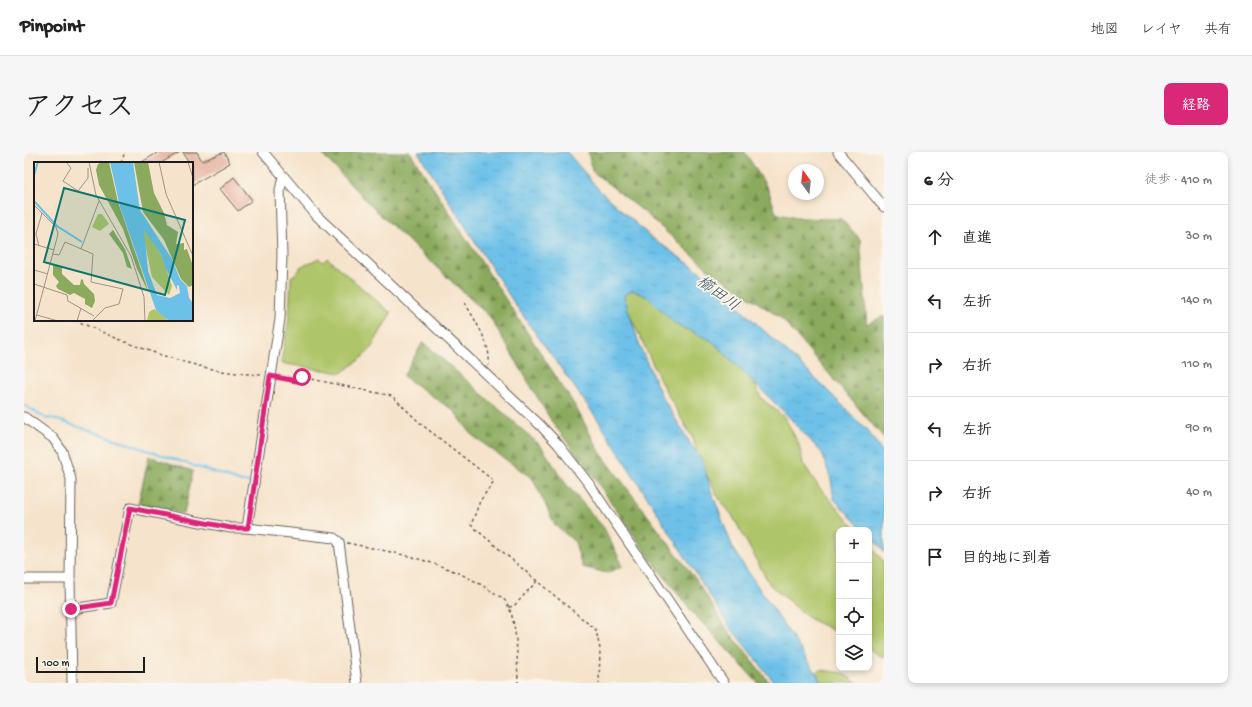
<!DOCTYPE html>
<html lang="ja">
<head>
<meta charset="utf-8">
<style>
	:root { --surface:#fff; --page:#f6f6f6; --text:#222; --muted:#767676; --line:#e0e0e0; --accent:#db2777 }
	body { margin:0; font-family:"Gochi Hand","Klee One",sans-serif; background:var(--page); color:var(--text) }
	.controls { position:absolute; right:12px; bottom:12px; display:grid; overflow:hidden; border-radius:8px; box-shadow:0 2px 6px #0003 }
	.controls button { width:36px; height:36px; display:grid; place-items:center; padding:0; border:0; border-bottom:1px solid var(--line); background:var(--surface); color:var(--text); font:20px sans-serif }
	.compass { position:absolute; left:764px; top:12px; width:36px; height:36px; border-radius:50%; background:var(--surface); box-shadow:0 2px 6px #0003; rotate:345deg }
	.scale { position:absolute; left:12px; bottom:10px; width:109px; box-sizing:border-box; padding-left:4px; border:2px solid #1c1c1c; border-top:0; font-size:11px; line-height:14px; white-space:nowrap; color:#1c1c1c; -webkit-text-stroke:3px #fbf7ec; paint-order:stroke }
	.stop { position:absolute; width:12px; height:12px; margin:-9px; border:3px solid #db2777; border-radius:50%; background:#fff }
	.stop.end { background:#db2777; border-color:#fff; box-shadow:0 1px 4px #0008 }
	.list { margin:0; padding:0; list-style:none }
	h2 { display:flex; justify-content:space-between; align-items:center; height:52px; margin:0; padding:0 16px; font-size:17px }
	h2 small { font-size:13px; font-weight:400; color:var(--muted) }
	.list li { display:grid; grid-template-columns:26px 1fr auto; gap:12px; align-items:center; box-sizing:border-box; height:64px; padding:0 16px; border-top:1px solid var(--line) }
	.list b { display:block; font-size:15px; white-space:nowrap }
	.list em { font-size:13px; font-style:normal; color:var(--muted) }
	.icon { flex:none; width:22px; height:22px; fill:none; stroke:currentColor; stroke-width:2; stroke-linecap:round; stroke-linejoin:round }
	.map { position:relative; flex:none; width:860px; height:531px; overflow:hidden; border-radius:8px }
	header { display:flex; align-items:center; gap:24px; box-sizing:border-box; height:56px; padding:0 20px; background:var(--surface); border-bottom:1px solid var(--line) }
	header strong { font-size:19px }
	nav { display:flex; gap:22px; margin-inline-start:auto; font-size:14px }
	.intro { display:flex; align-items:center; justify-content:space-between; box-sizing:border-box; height:96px; padding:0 24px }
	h1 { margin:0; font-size:28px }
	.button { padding:10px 18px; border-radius:8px; background:var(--accent); color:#fff; font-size:14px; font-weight:700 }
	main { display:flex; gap:24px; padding:0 24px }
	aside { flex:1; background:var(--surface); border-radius:8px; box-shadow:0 2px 6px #0003 }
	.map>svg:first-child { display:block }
</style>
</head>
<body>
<header>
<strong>Pinpoint</strong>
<nav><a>地図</a><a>レイヤ</a><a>共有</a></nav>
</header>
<div class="intro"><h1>アクセス</h1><a class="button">経路</a></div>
<main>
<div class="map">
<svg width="860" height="531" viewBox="0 0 860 531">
	<defs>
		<pattern id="forest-firs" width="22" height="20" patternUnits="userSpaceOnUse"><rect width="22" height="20" fill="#8baa5d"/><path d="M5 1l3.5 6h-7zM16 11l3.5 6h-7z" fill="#718a4c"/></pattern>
		<pattern id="water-ripples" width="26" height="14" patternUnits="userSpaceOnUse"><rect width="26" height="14" fill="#6dc1e9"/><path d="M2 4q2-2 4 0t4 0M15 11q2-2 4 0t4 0" fill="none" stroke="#5ea5c7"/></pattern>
	</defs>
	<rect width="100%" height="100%" fill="#fbf7ec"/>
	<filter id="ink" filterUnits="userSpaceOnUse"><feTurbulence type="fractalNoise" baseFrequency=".025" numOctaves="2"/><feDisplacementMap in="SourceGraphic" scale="8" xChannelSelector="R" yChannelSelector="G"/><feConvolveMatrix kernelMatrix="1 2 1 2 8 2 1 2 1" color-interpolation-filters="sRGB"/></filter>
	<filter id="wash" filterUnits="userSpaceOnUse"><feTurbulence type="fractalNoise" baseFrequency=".012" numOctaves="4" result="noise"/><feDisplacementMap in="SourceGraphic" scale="16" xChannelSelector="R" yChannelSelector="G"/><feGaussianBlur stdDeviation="0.9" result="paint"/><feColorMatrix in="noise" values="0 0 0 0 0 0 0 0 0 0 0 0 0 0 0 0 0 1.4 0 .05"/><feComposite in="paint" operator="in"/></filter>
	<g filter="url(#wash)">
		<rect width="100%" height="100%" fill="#f6e3cb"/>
		<!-- green -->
		<g fill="#afc569" stroke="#667042">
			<polygon points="295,106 299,110 303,106 367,161 346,198 334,209 317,221 257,211 265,166 267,125 276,118 276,115"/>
			<polygon points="628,129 726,221 737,246 761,266 775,293 779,311 795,335 833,378 815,378 815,481 786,467 746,433 708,363 694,345 675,308 669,287 639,234 593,135"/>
			<polygon points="845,392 860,410 860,506 845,497"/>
			<polygon points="796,518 819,521 833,531 793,531 790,522"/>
		</g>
		<!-- forest -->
		<g fill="url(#forest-firs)" stroke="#54633c">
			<polygon points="296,0 386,0 551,254 576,300 673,429 703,477 746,531 734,531 669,461 627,408 571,327 528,270 466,165 351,58"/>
			<polygon points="564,0 721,0 744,37 752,61 772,66 817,67 836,87 843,172 860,164 860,286 758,167 684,117 620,60 568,19"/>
			<polygon points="399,190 517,294 543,333 580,376 599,414 583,421 558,415 551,390 531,373 509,327 449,284 430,259 379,224"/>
			<polygon points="125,304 169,319 160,362 114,352"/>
		</g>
		<!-- water -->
		<polygon fill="url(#water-ripples)" stroke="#446e82" points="394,0 543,0 576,39 628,86 678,121 794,229 843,278 860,302 860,401 856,394 845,384 845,378 839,378 810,347 807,328 798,301 765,265 688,189 651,172 624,145 608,138 600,144 616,195 638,245 666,291 679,310 686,336 710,399 799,531 751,531 706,475 574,268 492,154"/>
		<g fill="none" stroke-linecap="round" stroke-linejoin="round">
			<!-- stream -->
			<polyline stroke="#6dc1e9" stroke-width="2" points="0,253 23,267 28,266 218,330 225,330"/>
		</g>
		<g id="blocks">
			<!-- building -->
			<g fill="#e4ae9b">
				<polygon points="135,0 156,0 137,11 116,11"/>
				<polygon points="159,0 173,0 178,9 200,0 206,11 168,33 168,11 165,11"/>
				<polygon points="210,25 228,48 214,59 196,37"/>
			</g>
		</g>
	</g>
	<g filter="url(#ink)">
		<use href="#blocks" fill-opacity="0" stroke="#686259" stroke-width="1"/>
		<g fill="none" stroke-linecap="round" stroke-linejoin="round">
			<defs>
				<g id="minor">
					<polyline points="239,0 293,64 516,273 534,292 565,332 700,531"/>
					<polyline points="814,0 860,55"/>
					<polyline points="0,265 29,286 38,299 47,327 46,427 48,531"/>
					<polyline points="223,376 256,167 258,104 256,38 259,25"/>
					<polyline points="0,427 46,427"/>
					<polyline points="47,457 87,451 106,356 207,376 223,376 310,386 315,390 333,531"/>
				</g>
			</defs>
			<!-- minor casing -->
			<use href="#minor" stroke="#686259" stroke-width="11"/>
			<!-- path -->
			<g stroke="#686259" stroke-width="1.5" stroke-dasharray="3 3" stroke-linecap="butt">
				<polyline points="97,11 101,0"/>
				<path d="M 441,151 C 450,167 470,196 464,215"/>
				<path d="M 51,168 C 96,189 144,208 193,218 C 208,221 223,222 238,223"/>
				<polyline points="254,226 273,229 278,225 368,244 397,272 470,329 456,349 447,373 513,429"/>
				<path d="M 323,391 C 373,401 424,410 467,439 C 472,442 479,445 482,450 C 494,469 493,508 494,531"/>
				<polyline points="485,455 490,454 513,429 572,478 576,497 575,531"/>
			</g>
			<!-- minor -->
			<use href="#minor" stroke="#fff" stroke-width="9"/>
		</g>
	</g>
	<g fill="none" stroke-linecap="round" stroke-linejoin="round" filter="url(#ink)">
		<!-- route -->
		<polyline stroke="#db2777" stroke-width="5" points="47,457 87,451 106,356 207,376 224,376 246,224 273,229 278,225"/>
	</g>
	<g text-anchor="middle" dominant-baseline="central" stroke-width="3.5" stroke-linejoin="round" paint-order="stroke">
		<!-- water labels -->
		<g font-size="16" font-style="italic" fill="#385664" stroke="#fbf7ec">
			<text transform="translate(693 143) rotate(36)">櫛田川</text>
		</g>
	</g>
	<!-- overview -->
	<g transform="translate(10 10)">
		<rect width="159" height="159" fill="#f6e3cb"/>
		<path d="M 64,52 L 68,52 L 75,62 L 66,69 L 58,65 ZM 108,67 L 113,68 L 127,92 L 138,124 L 135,133 L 118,115 ZM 120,147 L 128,152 L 134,159 L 113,159 L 115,150 Z" fill="#afc569"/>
		<path d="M 68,0 L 75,0 L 84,40 L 115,131 L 103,107 L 89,67 L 65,23 L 62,8 L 64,2 ZM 100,0 L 114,0 L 120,31 L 130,51 L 133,63 L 144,70 L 142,82 L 150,81 L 150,88 L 153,87 L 159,104 L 159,123 L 155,125 L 147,117 L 130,78 L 109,50 ZM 79,68 L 91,87 L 98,107 L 93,105 L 89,91 L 75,72 ZM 19,103 L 28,105 L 28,112 L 40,123 L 46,123 L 47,117 L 49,118 L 50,122 L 60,132 L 61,139 L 58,146 L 51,142 L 51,137 L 40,131 L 36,133 L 24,127 L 22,124 L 25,120 L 19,113 Z" fill="#8baa5d"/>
		<path d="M 76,0 L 99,0 L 106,48 L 138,97 L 146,117 L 153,124 L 155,136 L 159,141 L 159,159 L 135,159 L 122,148 L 86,45 ZM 110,68 L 127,92 L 131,105 L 143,128 L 143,123 L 145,124 L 146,131 L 136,136 L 123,133 L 114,109 Z" fill="#6dc1e9" fill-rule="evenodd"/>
		<path fill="none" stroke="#6dc1e9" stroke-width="2" d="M 0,13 L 4,0M 0,39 L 23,64 L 48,80"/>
		<path fill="none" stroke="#9f9385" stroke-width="1" d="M 32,0 L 37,6 L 29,19 L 44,29 L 54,16 L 54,6M 55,0 L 62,33 L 97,94 L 110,135 L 111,159M 125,0 L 132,32 L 159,94M 154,0 L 159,16M 0,43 L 22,65 L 24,72 L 1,159M 0,82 L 20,88M 5,84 L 2,72 L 8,51M 47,87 L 65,39M 19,92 L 25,93 L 31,80 L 59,92 L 57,120 L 89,127 L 85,142 L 71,146 L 58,159M 0,108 L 14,112M 0,122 L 33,133 L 34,139 L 60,154M 3,153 L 24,159M 43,159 L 47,146"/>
		<path fill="#0f766e" fill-opacity="0.15" stroke="#0f766e" stroke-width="2" d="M 30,26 L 151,58 L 131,133 L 10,100 Z"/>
		<rect width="159" height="159" fill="none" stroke="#1c1c1c" stroke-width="2"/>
	</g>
</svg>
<div class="controls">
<button>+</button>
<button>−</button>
<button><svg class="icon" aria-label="locate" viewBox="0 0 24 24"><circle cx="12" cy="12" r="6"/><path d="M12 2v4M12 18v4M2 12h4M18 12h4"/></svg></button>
<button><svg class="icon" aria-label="layers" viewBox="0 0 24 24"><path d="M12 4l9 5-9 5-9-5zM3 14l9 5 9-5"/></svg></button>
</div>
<svg class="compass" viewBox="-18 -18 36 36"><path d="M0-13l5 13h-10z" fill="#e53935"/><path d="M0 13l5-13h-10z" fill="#767676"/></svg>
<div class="scale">100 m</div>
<div class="stop" style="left:278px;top:225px"></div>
<div class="stop end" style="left:47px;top:457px"></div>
</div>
<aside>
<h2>6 分<small>徒歩 · 410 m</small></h2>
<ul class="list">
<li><svg class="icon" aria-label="ahead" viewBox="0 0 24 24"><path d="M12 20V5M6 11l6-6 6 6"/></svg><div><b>直進</b></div><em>30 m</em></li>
<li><svg class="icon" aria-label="left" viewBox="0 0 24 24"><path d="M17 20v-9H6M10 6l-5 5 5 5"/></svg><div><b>左折</b></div><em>140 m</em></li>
<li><svg class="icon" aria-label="right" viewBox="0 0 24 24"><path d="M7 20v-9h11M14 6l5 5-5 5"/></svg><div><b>右折</b></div><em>110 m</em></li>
<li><svg class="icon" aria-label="left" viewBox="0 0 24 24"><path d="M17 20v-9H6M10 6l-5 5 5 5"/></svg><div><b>左折</b></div><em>90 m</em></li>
<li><svg class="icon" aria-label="right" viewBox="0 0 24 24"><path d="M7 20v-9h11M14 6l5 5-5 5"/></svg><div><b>右折</b></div><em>40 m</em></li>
<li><svg class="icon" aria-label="arrive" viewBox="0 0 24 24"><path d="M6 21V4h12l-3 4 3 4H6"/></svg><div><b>目的地に到着</b></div></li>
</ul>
</aside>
</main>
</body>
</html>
